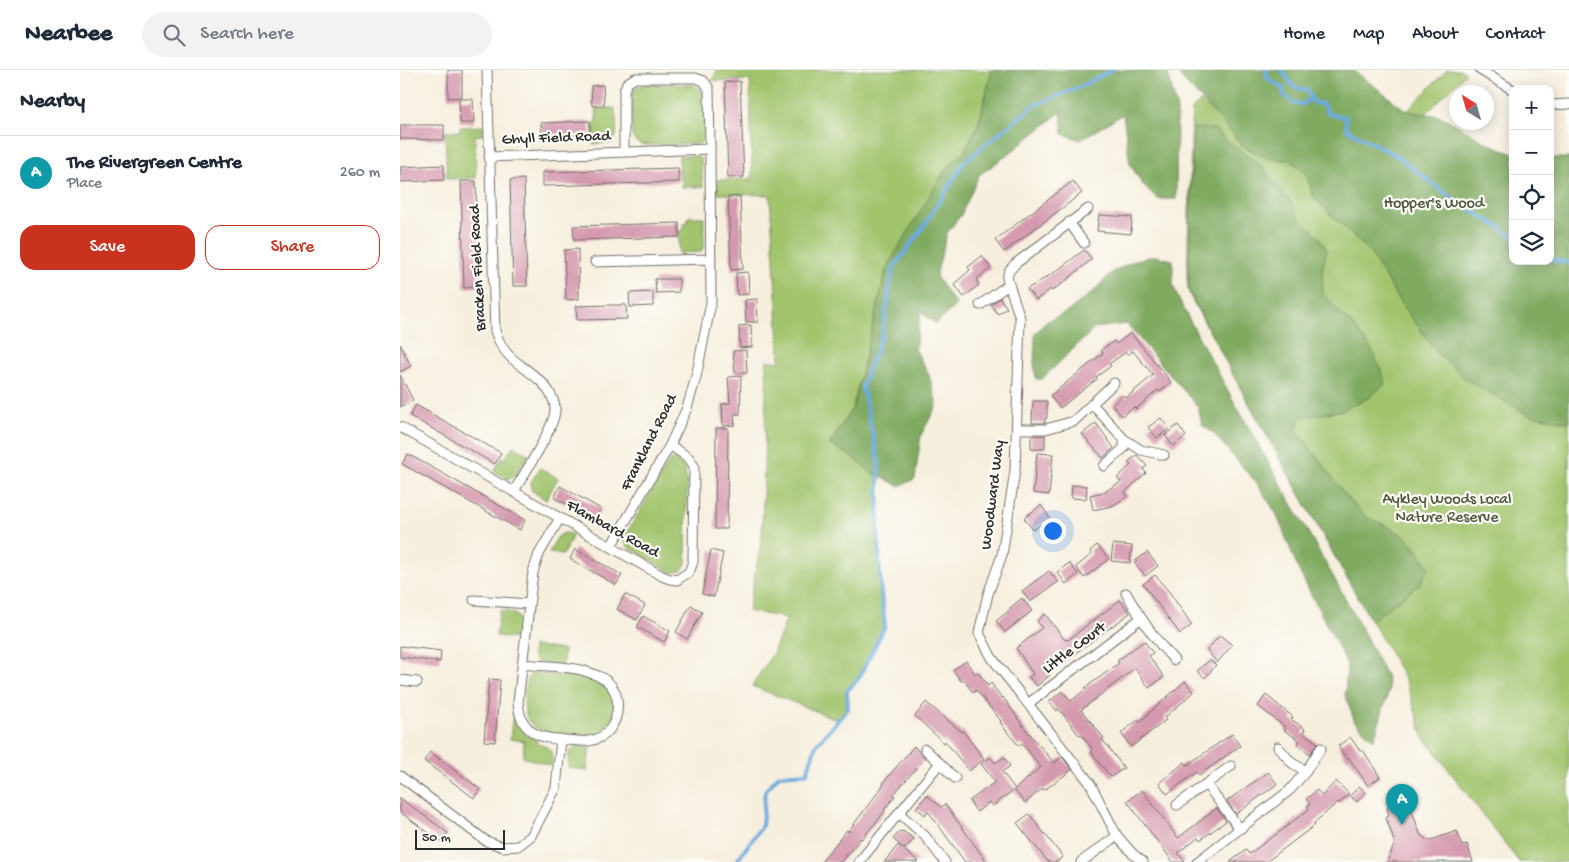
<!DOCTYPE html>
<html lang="en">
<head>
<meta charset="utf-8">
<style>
	:root { --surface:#fff; --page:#f2f2f3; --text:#1f2937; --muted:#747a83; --line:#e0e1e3; --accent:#c8321e }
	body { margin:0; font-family:"Gochi Hand",sans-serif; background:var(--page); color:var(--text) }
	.controls { position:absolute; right:15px; top:15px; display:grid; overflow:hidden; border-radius:10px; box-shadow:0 2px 12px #0003 }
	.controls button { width:45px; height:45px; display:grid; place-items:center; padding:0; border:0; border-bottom:1px solid var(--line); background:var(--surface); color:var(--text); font:25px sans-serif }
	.compass { position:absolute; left:1049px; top:15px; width:45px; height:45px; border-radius:50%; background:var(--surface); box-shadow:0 2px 12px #0003; rotate:323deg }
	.scale { position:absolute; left:15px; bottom:12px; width:90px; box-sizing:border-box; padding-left:5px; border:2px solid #2b2b2b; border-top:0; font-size:14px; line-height:18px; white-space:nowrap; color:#2b2b2b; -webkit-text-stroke:4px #fdfcf7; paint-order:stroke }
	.you { position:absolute; left:652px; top:460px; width:18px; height:18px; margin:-12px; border:4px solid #fff; border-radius:50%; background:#1a73e8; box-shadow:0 0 0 8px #1a73e833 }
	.badge { display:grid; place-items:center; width:32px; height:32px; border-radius:50%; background:var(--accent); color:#fff; font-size:16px; font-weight:700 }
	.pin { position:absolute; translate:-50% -41px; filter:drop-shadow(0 1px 2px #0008) }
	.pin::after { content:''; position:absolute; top:26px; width:18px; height:15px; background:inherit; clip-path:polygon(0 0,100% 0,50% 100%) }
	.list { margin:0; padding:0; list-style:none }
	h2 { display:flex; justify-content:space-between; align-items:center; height:65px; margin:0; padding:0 20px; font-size:21px }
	h2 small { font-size:16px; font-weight:400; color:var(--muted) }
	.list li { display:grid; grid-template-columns:32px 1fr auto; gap:15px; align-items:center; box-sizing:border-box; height:75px; padding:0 20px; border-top:1px solid var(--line) }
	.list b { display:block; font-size:19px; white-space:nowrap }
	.list p { margin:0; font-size:16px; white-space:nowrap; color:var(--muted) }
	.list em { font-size:16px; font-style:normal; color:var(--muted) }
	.actions { display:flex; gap:10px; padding:15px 20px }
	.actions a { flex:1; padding:11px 0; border:1px solid var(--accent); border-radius:15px; text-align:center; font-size:18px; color:var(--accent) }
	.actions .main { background:var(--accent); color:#fff }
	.icon { flex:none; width:28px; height:28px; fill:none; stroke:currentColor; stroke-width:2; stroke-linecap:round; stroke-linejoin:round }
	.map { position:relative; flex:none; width:1169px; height:792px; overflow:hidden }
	header { display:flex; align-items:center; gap:30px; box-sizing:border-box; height:70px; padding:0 25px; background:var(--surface); border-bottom:1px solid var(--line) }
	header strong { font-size:24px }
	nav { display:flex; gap:28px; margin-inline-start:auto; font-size:18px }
	.search { width:350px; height:45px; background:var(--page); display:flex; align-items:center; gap:12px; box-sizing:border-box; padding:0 18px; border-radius:28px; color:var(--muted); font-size:19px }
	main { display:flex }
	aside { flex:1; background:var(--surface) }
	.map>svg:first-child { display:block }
</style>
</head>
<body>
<header>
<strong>Nearbee</strong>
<div class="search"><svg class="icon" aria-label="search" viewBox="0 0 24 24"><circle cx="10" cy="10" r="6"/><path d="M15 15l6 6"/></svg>Search here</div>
<nav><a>Home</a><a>Map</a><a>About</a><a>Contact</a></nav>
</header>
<main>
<aside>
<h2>Nearby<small></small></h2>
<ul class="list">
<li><span class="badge" style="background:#0f9aa8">A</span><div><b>The Rivergreen Centre</b><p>Place</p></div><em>260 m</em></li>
</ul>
<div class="actions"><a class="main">Save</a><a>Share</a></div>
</aside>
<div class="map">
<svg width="1169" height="792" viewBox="0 0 1169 792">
	<rect width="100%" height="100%" fill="#fdfcf7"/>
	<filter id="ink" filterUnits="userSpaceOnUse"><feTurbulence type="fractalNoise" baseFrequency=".02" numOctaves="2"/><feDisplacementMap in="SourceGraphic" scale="10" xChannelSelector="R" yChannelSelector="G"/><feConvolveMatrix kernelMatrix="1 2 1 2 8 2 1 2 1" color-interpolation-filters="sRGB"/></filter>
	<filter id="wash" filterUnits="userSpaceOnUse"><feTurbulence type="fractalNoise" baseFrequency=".0096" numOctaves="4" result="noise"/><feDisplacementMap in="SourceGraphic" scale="20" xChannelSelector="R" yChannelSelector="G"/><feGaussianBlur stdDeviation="1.12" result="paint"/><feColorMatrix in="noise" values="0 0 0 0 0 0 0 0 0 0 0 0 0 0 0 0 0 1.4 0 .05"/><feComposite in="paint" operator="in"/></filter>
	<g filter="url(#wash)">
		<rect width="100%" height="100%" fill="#f7efde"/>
		<!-- green -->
		<g fill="#a1c46d" stroke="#66784c">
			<polygon points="317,0 592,0 579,52 565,81 546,99 487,197 453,337 430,374 453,387 469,401 479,406 478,459 481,523 485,556 459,608 447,621 448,639 438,650 352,616 373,583 387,548 348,541 362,467 367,290 380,292 370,125 317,124 317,110 352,109 350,10 312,11"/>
			<polygon points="1047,0 1061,0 1066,3 1026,44 1007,41"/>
			<polygon points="246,14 293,15 301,20 306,27 306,70 297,74 242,75 235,71 232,66 232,25 237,17"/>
			<polygon points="801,31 824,53 842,76 870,89 890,90 906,103 914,128 970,182 1002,235 1039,285 1153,349 1169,352 1169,792 1119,792 1023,666 1006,611 917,455 792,230 788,220 787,205 792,39"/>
			<path d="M 196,38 L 215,38 C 215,47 221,69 210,73 C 205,74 198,73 193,74 L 193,54 L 197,53 Z"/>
			<polygon points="83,56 83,65 75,66 76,108 47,109 45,62 60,61 60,57"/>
			<polygon points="279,86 295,86 301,89 303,117 282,117 282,109 280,109"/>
			<polygon points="288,147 304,147 304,176 301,182 279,183 279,161 284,160 284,153 288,152"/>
			<polygon points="113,376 129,385 116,406 108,409 94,401 102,387 105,389"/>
			<polygon points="274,389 284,395 287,414 286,493 282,500 272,503 228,477 225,472 225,466 268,393"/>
			<polygon points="140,398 158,408 146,430 131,420 131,412"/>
			<path d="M 167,463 L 173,465 L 163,485 L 149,483 C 154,474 156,463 167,463 Z"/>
			<path d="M 100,540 C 123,544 120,548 117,569 L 96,566 Z"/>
			<polygon points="133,576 164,580 163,595 136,592 132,585"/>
			<path d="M 137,603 C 152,605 186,606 198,612 C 221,624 217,660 192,666 C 179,670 155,663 142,661 C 124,654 123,638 125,621 C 126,614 126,608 132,604 Z"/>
			<path d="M 113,642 C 117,657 124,665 137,671 L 137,674 C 153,677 152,682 152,696 L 123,687 L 124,671 L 110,669 Z"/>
			<polygon points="176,676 190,678 187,701 168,697 169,683"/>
		</g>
		<!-- forest -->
		<g fill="#80aa60" stroke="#566a46">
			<polygon points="592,0 767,0 777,39 776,129 758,129 742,114 730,94 723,44 680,70 663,64 661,42 606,86 579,105 561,145 547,163 536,206 548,224 557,234 536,254 521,242 515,279 529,305 537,335 521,365 515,409 499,416 469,401 453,387 430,375 453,337 487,197 546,99 565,81 579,52"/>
			<polygon points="778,0 953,0 1007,41 1040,46 1055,54 1081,70 1113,84 1113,191 1150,191 1150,88 1169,88 1169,352 1129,345 1067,310 1039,285 1002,235 970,182 914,128 906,103 890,90 870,89 842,76 824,53 781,8"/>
			<path d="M 793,58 L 815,59 L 826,70 L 861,96 L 890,131 L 897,145 L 919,167 L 927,180 L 922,201 L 923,224 L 956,259 L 972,280 L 986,313 L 968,328 L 944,340 L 900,348 L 896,360 C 920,387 937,419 963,444 C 969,450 979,452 987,456 C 1008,466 1018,478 1029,498 L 1020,514 L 971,551 L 834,307 L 788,220 Z"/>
			<path d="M 755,186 L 773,190 L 773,214 L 778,228 C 844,356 921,478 987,607 L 989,620 L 974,670 L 955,652 L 945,625 L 947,594 L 899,501 L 876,443 L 856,412 L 813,363 L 802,355 L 798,337 L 732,260 L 726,254 L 695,258 L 642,309 L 636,309 L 634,295 L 635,263 L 646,252 L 667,242 L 694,221 L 712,202 L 736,190 Z"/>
		</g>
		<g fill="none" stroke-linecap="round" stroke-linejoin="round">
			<!-- stream -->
			<g stroke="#6baade" stroke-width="4">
				<polyline points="866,0 868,9 883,18 883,24 895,34 903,34 911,28"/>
				<polyline points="881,0 894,17 907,20 914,33 923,34 928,44 946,47 946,59 997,86 1050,127 1104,160 1113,167"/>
				<polyline points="1150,189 1169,193"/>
				<polyline points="336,792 362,756 365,721 379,705 407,703 416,675 448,639 447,621 459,608 485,556 481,523 478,459 479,392 462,316 482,265 493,198 520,162 565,91 635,35 680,17 712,0"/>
			</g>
		</g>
		<g id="blocks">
			<!-- building -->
			<g fill="#d59aaf">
				<polygon points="48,0 62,0 62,27 48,28"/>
				<polygon points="340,11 344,107 328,108 325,12"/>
				<polygon points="203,15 204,36 192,36 191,16"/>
				<polygon points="59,29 73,29 74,53 60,53"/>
				<polygon points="190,51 190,64 142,67 141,53"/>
				<polygon points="0,55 44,55 44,70 0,69"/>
				<polygon points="44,95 44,110 0,112 0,97"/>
				<polygon points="278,98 279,112 143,116 143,102"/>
				<polygon points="124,109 127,216 113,216 110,110"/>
				<polygon points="61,111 76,111 78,217 64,218"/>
				<polygon points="673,111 682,123 604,182 595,170"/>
				<polygon points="340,126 343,199 331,200 328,127"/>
				<polygon points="699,145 732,147 731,164 697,161"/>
				<polygon points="279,153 279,167 174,170 173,156"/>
				<polygon points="178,179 179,229 166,230 164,180"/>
				<polygon points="684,180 692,189 663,213 652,221 651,219 636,230 627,219 655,202"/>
				<polygon points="582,186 591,198 576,210 579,215 564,227 554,214 570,200 568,197"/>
				<polygon points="348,202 349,224 337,225 336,203"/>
				<polygon points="255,209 279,209 279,222 256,223"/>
				<polygon points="253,222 253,236 230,237 229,223"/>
				<polygon points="600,228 607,238 598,244 591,235"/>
				<polygon points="357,229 358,252 346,252 345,230"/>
				<polygon points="214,235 226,235 227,249 177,250 176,236"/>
				<polygon points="351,255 352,277 340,278 339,256"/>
				<polygon points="731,263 771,312 760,322 758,320 736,339 734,337 722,346 712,335 723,325 726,328 753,305 733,281 728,285 726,282 709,294 711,296 696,307 697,309 660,338 650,326 703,283 701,280 714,271 716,274"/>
				<polygon points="0,274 11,296 0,302"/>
				<polygon points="346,280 347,303 335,303 333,281"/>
				<polygon points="0,305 13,330 0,337"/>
				<polygon points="341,306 340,344 334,344 335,355 323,356 322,334 330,333 328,307"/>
				<polygon points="633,331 647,331 647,348 645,348 645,353 632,353"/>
				<polygon points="16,335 101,383 95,394 10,346"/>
				<polygon points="761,348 769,359 757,368 748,357"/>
				<polygon points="696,353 714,378 703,388 682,364"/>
				<polygon points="778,355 786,366 773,376 765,365"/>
				<polygon points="316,358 328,358 327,459 315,459"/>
				<polygon points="645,365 645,379 631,379 631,366"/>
				<polygon points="637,383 653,384 649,425 633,423"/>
				<polygon points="8,384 125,450 120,460 2,394"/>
				<polygon points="737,385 747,396 743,399 746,403 725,422 728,426 712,436 693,440 690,425 704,422 721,412 717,408 731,395 728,392"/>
				<polygon points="672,415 687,416 686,429 671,428"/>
				<polygon points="160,416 201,439 196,449 154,428"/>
				<polygon points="641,435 650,448 633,460 624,448"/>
				<polygon points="713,474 732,476 730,493 711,491"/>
				<polygon points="697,475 709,489 684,508 676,497 692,484 690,481"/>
				<polygon points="175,479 222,505 216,515 170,489"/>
				<polygon points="311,480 323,483 314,527 302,524"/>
				<polygon points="747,482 758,496 745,506 734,492"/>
				<polygon points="669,493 678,504 666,514 657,502"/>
				<polygon points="649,501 658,512 630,532 622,521"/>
				<polygon points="755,505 770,523 792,555 780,564 743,514"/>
				<polygon points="225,524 245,535 237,550 217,539"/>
				<polygon points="622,528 632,541 605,562 596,551 611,539 610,538"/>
				<polygon points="720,530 730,543 665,591 659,583 642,595 650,605 637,616 629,607 633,604 616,578 642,558 637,551 645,544 665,570 667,569 668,570"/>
				<polygon points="291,535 302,542 287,569 276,562"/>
				<polygon points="243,546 270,561 264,572 237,557"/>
				<polygon points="820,565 832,575 817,593 807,580"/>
				<polygon points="744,571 753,583 749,586 764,607 749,618 735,598 681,640 704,668 702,669 724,698 711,707 691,682 693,680 681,664 679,665 659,639 657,641 649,632 662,621 671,631 686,619 685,618 719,593 717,591"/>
				<polygon points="0,576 41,581 40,592 0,587"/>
				<polygon points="810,590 816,595 805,608 797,601"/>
				<polygon points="566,591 575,604 578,602 588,616 591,613 602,628 603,627 623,656 654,693 662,687 672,700 644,720 643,718 625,733 614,720 592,736 589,732 577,742 569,731 595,712 581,694 590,687 595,693 604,687 610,696 602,702 615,719 641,697 622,674 619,676 608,663 600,652 601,651 576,620 573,623 564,610 561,611 553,600"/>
				<polygon points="89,609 100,610 95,672 84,671"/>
				<polygon points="785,611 794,622 764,648 766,650 731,677 721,663 738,650 739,652"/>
				<polygon points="866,625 893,647 891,649 905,659 903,663 918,673 910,684 897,675 900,671 884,660 886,658 858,636"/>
				<polygon points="526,632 562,662 563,661 584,689 569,701 545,671 544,673 515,646"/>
				<polygon points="832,664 840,676 799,705 797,702 767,724 759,713 785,692 787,695"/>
				<polygon points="950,667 961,682 963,680 980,707 968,716 949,688 947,689 938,676"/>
				<polygon points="514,676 525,688 493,725 495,726 484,740 485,741 462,769 461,768 441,792 421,792 447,760 448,762 484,714 483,713"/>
				<polygon points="30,682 80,719 74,728 24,691"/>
				<polygon points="868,702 877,714 836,744 827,731"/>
				<polygon points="936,711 949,724 940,733 938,732 914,753 915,755 866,792 830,792 846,780 849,784 882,760 909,739 907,736 910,734 906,729 917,720 922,726"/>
				<polygon points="959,716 966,722 957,732 950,726"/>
				<polygon points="742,720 778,768 817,738 826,751 800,770 798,767 778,783 785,792 773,792 727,731"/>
				<polygon points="527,725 541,737 545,734 587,792 565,792 528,741 525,745 516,738"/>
				<polygon points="0,728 48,763 41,772 0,742"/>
				<polygon points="996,730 1009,732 1020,764 1028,771 1057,761 1062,776 1067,774 1073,792 987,792 995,773 986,748 989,746 987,738"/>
				<polygon points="629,744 663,787 656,792 648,792 617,753"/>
				<polygon points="500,761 502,762 503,761 514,769 505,779 493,769"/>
				<polygon points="498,775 519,792 484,792"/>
			</g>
		</g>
	</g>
	<g filter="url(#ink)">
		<use href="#blocks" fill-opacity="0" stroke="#72706a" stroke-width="1"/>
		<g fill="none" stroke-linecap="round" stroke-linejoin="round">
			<defs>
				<g id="street">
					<path d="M 87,0 L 95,261 C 105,290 118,291 138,309 C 146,315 155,329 155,339 C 156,356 124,404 114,421"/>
					<polyline points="1080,0 1113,20"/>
					<polyline points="1150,35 1169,34"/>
					<polyline points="89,87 310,79 309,19 304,11 295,8 235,8 227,13 224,21 224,82"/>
					<polyline points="688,139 615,194 609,201 607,208 620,248 615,401 602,485 588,524 579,563 592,588 690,713 717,766 733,784 743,792"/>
					<polyline points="669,152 684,173"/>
					<polyline points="195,192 311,189"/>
					<polyline points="580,235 608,215"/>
					<polyline points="692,334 724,369 724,378 704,396"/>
					<polyline points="0,357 262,506 270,509 277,510 289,502 293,492 294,396 289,388 270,375"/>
					<polyline points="617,359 646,359 674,351 714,313"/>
					<polyline points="724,369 741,380 764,385"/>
					<polyline points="211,476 270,375 287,338 296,307 311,233 310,79"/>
					<path d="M 726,523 C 740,548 755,570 774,590"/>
					<polyline points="74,530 128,534"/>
					<path d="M 123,594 C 147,597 176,595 198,606 C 208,610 215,618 217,629 C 220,648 210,668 189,671 C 182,672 173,670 166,670 C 154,669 139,668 130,660 C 121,652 119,643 118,632 L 133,502 L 139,484 L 160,448"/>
					<polyline points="0,610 17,612"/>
					<polyline points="629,633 740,549"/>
					<polyline points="525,679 555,708"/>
					<polyline points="906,701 921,678"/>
					<polyline points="0,706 86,771 103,777 118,776 131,766 156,718 161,669"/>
					<polyline points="806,714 840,759"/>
					<polyline points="777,735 831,696"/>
					<polyline points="499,743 525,766 545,792"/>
					<polyline points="459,792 540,693"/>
					<polyline points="681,792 717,766"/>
					<polyline points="797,792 890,720 906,701 892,693 878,677"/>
				</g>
			</defs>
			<!-- street casing -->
			<use href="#street" stroke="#72706a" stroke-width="11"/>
			<!-- street -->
			<use href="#street" stroke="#fff" stroke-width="9"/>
		</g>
	</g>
	<g text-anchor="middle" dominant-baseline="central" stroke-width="4.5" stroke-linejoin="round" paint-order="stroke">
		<!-- street labels -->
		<g font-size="16" fill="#2b2b2b" stroke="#fdfcf7">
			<text transform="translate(156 69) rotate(-2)">Ghyll Field Road</text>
			<text transform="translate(79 198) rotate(-93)">Bracken Field Road</text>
			<text transform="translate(250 373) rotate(-63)">Frankland Road</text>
			<text transform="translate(594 425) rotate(-83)">Woodward Way</text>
			<text transform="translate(212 460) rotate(29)">Flambard Road</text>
			<text transform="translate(675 579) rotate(-37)">Little Court</text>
		</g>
		<!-- park labels -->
		<g font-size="16" fill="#4e593f" stroke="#fdfcf7">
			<text x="1034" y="134">Hopper's Wood</text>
			<text x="1047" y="430">Aykley Woods Local<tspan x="1047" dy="18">Nature Reserve</tspan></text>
		</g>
	</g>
</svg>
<div class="controls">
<button>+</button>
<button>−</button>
<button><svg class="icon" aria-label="locate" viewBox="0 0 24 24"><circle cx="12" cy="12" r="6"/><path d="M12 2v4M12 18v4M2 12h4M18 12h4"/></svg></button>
<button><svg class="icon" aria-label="layers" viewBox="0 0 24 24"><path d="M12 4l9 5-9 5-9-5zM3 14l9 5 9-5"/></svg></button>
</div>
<svg class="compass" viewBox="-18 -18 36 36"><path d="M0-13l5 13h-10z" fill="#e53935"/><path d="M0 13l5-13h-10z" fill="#747a83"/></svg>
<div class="scale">50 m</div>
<div class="you"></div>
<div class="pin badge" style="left:1002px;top:755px;background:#0f9aa8">A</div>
</div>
</main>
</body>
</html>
